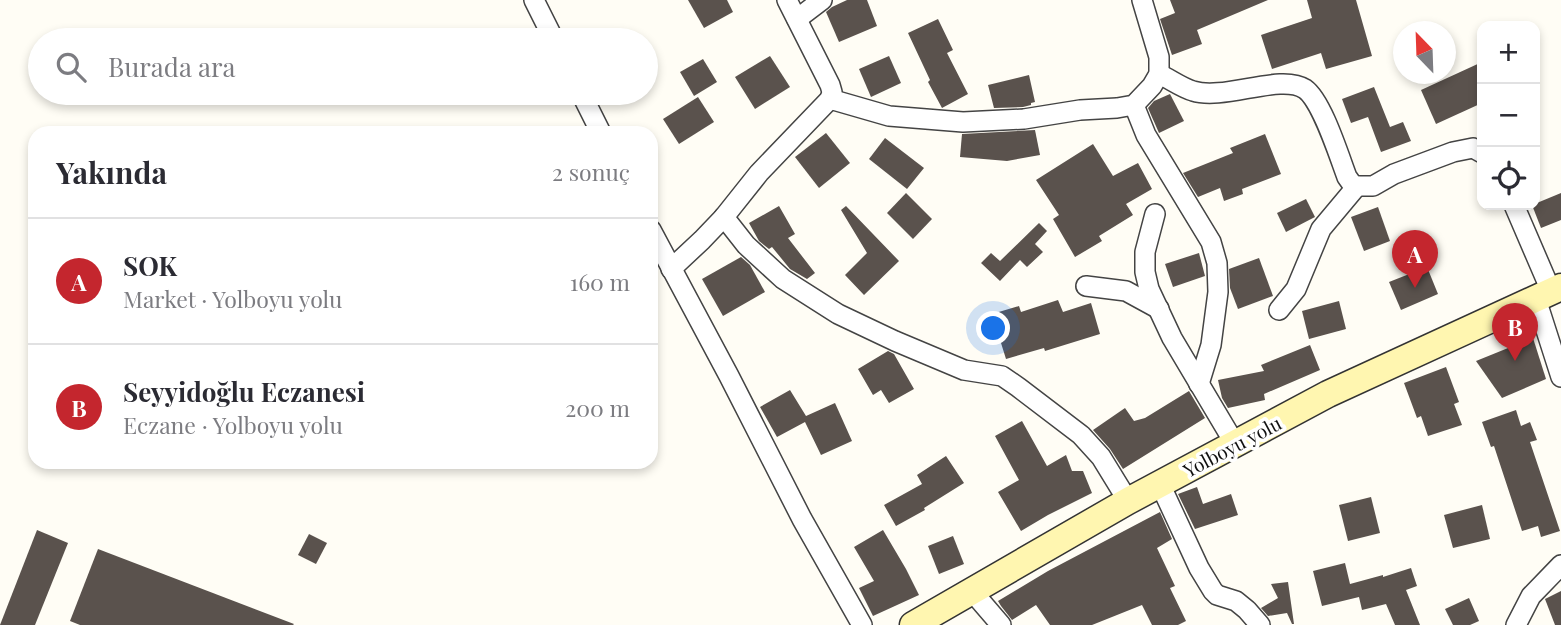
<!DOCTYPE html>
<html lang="tr">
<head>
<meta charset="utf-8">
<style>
	:root { --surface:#fff; --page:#f2f2f3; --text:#2b2b33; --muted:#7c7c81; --line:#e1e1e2; --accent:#c4262e }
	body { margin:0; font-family:"Playfair Display",serif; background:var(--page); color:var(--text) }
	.controls { position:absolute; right:21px; top:21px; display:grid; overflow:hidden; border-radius:14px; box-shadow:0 4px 10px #0003 }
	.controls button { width:63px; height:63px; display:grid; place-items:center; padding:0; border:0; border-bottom:2px solid var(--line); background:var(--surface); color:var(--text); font:35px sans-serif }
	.compass { position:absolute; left:1393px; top:21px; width:63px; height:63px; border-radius:50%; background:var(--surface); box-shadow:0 4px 10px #0003; rotate:337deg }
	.you { position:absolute; left:994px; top:329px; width:24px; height:24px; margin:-18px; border:5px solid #fff; border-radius:50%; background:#1a73e8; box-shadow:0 0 0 10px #1a73e833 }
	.badge { display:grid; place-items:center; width:46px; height:46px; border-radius:50%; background:var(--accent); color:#fff; font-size:23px; font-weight:700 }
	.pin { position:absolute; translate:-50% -58px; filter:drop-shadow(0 2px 4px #0008) }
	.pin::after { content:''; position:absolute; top:37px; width:24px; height:21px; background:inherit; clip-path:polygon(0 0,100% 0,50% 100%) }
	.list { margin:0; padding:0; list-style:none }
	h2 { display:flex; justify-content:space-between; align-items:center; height:91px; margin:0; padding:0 28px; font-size:30px }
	h2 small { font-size:23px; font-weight:400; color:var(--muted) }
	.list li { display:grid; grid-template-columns:46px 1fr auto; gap:21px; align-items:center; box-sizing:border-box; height:126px; padding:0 28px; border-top:2px solid var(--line) }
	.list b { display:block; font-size:26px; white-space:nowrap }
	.list p { margin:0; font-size:23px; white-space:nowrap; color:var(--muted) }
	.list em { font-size:23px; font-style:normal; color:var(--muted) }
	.icon { flex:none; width:38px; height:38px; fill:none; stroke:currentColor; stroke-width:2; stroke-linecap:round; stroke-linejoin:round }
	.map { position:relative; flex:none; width:1561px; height:625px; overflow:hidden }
	.search { position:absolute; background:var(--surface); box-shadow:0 4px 10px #0003; left:28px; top:28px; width:630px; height:77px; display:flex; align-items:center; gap:18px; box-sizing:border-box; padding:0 24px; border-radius:38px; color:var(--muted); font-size:26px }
	.panel { position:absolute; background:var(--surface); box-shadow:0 4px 10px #0003; left:28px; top:126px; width:630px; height:343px; border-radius:21px }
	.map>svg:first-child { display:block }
</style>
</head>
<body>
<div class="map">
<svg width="1561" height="625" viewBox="0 0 1561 625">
	<rect width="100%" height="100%" fill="#fffdf5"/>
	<!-- building -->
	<g fill="#5a524d">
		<polygon points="688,0 727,0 733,12 704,28"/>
		<polygon points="847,0 867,0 877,26 839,42 826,12 832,7"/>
		<polygon points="1170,0 1268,0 1197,30 1202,44 1172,55 1160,19 1175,13"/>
		<polygon points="1307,0 1356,0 1372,56 1326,69 1321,53 1272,69 1261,35 1312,18"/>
		<polygon points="938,19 953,50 947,53 968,94 942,108 928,82 930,80 908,33"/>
		<polygon points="770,56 790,87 755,109 735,77"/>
		<polygon points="889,56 901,83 871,97 859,69"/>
		<polygon points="703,59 717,82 694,96 680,72"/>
		<polygon points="1482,62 1482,103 1436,124 1421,90"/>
		<polygon points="1029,75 1035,102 1031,103 1031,105 1023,107 994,108 988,85"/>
		<polygon points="1374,87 1390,127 1403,122 1411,141 1381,152 1368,117 1351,123 1342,99"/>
		<polygon points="1170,94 1184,121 1159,133 1148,108 1154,101"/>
		<polygon points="698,97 714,122 679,144 663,119"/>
		<polygon points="1035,130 1040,155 1007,161 960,157 962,134"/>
		<polygon points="826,133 850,163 819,188 795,157"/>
		<polygon points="1265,134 1281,174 1242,189 1243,194 1224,201 1220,188 1198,197 1183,173 1233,153 1230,148"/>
		<polygon points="885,138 924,168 907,189 869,159"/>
		<polygon points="1093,144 1113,176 1138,163 1152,189 1126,204 1133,215 1099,236 1102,241 1075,257 1053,219 1059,215 1036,180"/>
		<polygon points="906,193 932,219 913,239 887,213"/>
		<polygon points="1561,193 1561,220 1541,228 1532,205"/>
		<polygon points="1306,199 1315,217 1286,232 1277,213"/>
		<polygon points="779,206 795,234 788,238 815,273 807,279 790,269 772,247 769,249 759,241 749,223"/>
		<polygon points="846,206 899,261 864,295 845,275 867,253 841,210"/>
		<polygon points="1378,207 1390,241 1364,251 1351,217"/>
		<polygon points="1039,223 1047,231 1035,244 1043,252 1027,267 1020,260 1000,281 981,263 991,253 1000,261"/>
		<polygon points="1199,253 1205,276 1173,287 1165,264"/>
		<polygon points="741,257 750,265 765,292 723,316 702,279"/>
		<polygon points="1259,258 1273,296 1238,309 1230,288 1229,269"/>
		<polygon points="1427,267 1438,294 1401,310 1389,282"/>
		<polygon points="1058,300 1063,312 1091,303 1100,334 1045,351 1044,348 1006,359 992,314 1019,306 1021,312"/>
		<polygon points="1339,301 1346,329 1309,339 1302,311"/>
		<polygon points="1533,338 1546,379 1502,398 1476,361"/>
		<polygon points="1310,345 1320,370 1264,394 1265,400 1228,408 1222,398 1218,380 1264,371 1261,365"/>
		<polygon points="888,351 894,354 914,389 889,403 881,390 873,395 858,369"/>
		<polygon points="1446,367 1459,402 1454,404 1462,425 1428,436 1421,416 1417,418 1404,383"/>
		<polygon points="790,390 806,416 835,403 852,441 821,455 805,422 777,437 760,407"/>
		<polygon points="1189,391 1205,418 1123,469 1110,449 1093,430 1125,408 1134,421 1145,418"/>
		<polygon points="1516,410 1521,426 1530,422 1537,440 1530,442 1560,531 1541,537 1538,526 1522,531 1494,446 1491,447 1482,422"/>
		<polygon points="1022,421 1047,466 1066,455 1072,471 1083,471 1092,493 1048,515 1021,531 998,492 1019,480 995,436"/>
		<polygon points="946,456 964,483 924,508 925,510 896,526 884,505 922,484 917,475"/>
		<polygon points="1197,487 1203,504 1231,494 1238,515 1195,529 1178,494"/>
		<polygon points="1371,497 1380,533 1348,541 1339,505"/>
		<polygon points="1482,505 1490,539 1453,548 1444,515"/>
		<polygon points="1160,512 1172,539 1157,548 1175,586 1170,588 1186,621 1178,625 1152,625 1142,605 1092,625 1050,625 1036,605 1012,620 1001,606 998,601 1048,571"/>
		<polygon points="37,530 68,543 35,625 0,625"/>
		<polygon points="883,530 906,569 919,595 873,616 859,588 874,581 854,547"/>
		<polygon points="309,534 327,543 316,564 298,555"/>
		<polygon points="953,536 964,564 939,574 928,546"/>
		<polygon points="98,549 294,624 293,625 80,625 70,621"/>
		<polygon points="1345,563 1350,584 1383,575 1383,577 1411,568 1417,586 1406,590 1420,625 1395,625 1386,604 1362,610 1359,597 1322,606 1313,571"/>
		<polygon points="1288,582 1294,624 1292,624 1287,613 1268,616 1261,608 1278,598 1271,584"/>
		<polygon points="1561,591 1561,625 1555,625 1545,599"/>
		<polygon points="1469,598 1479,621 1470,625 1453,625 1445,609"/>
	</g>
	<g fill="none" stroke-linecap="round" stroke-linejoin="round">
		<defs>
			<g id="minor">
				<polyline points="534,0 554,40"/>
				<polyline points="797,19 822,0"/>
				<path d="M 1159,74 C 1170,79 1182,88 1193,91 C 1224,101 1281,73 1305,89 C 1322,101 1339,156 1347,177 L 1352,184 L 1357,186 L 1373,186 L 1394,174 L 1453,152 L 1473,148 L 1482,153"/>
				<polyline points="581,93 601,133"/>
				<polyline points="830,99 889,116 963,122 1024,119 1080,110 1117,108 1134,105 1152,86 1159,74 1159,57 1142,0"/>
				<polyline points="1134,105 1146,135 1211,242 1217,263 1218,292 1211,345 1199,384"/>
				<polyline points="1514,205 1551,291"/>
				<polyline points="1155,214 1145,252 1145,272 1149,289 1172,338 1235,444"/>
				<polyline points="724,217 746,245 783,279 838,314 895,341 964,370 1002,376 1018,387 1081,435 1101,457 1128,501"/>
				<polyline points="651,230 729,376 802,519 862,625"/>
				<polyline points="671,269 702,240 724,217 759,173 830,99 832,92 830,85 787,0"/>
				<polyline points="1086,286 1126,291 1159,309"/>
				<polyline points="1536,299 1561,377"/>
				<polyline points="1279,310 1296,289 1321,229 1357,186"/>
				<polyline points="1160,484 1199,568 1213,591 1217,595 1236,601 1247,610 1260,625"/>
				<polyline points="971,590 1001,625"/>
				<polyline points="1516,625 1531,596 1561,565"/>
			</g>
			<polyline id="secondary" points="913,625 1128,501 1328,394 1561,287"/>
		</defs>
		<!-- minor casing -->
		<use href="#minor" stroke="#444" stroke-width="22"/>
		<!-- secondary casing -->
		<use href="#secondary" stroke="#333" stroke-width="29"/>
		<!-- minor -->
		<use href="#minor" stroke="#fff" stroke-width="19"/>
		<!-- secondary -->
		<use href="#secondary" stroke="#fff6b0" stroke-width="26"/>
	</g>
	<g text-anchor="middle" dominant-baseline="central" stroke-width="7" stroke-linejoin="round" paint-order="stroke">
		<!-- street labels -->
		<g font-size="19" fill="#111" stroke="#fff">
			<text transform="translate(1232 446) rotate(-28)">Yolboyu yolu</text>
		</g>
	</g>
</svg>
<div class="controls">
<button>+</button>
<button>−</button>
<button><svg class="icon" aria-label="locate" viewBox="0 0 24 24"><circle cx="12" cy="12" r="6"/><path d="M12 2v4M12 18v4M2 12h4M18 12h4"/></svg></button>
</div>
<svg class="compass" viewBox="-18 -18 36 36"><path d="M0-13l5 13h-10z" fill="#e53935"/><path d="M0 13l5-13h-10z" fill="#7c7c81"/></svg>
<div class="you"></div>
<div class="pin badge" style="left:1415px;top:288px">A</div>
<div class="pin badge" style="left:1515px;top:361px">B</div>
<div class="search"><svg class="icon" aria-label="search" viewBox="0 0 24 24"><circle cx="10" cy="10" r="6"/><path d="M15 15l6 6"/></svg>Burada ara</div>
<section class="panel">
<h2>Yakında<small>2 sonuç</small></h2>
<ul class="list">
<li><span class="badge">A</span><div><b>SOK</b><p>Market · Yolboyu yolu</p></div><em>160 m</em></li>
<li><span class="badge">B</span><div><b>Seyyidoğlu Eczanesi</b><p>Eczane · Yolboyu yolu</p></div><em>200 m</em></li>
</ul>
</section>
</div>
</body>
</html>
